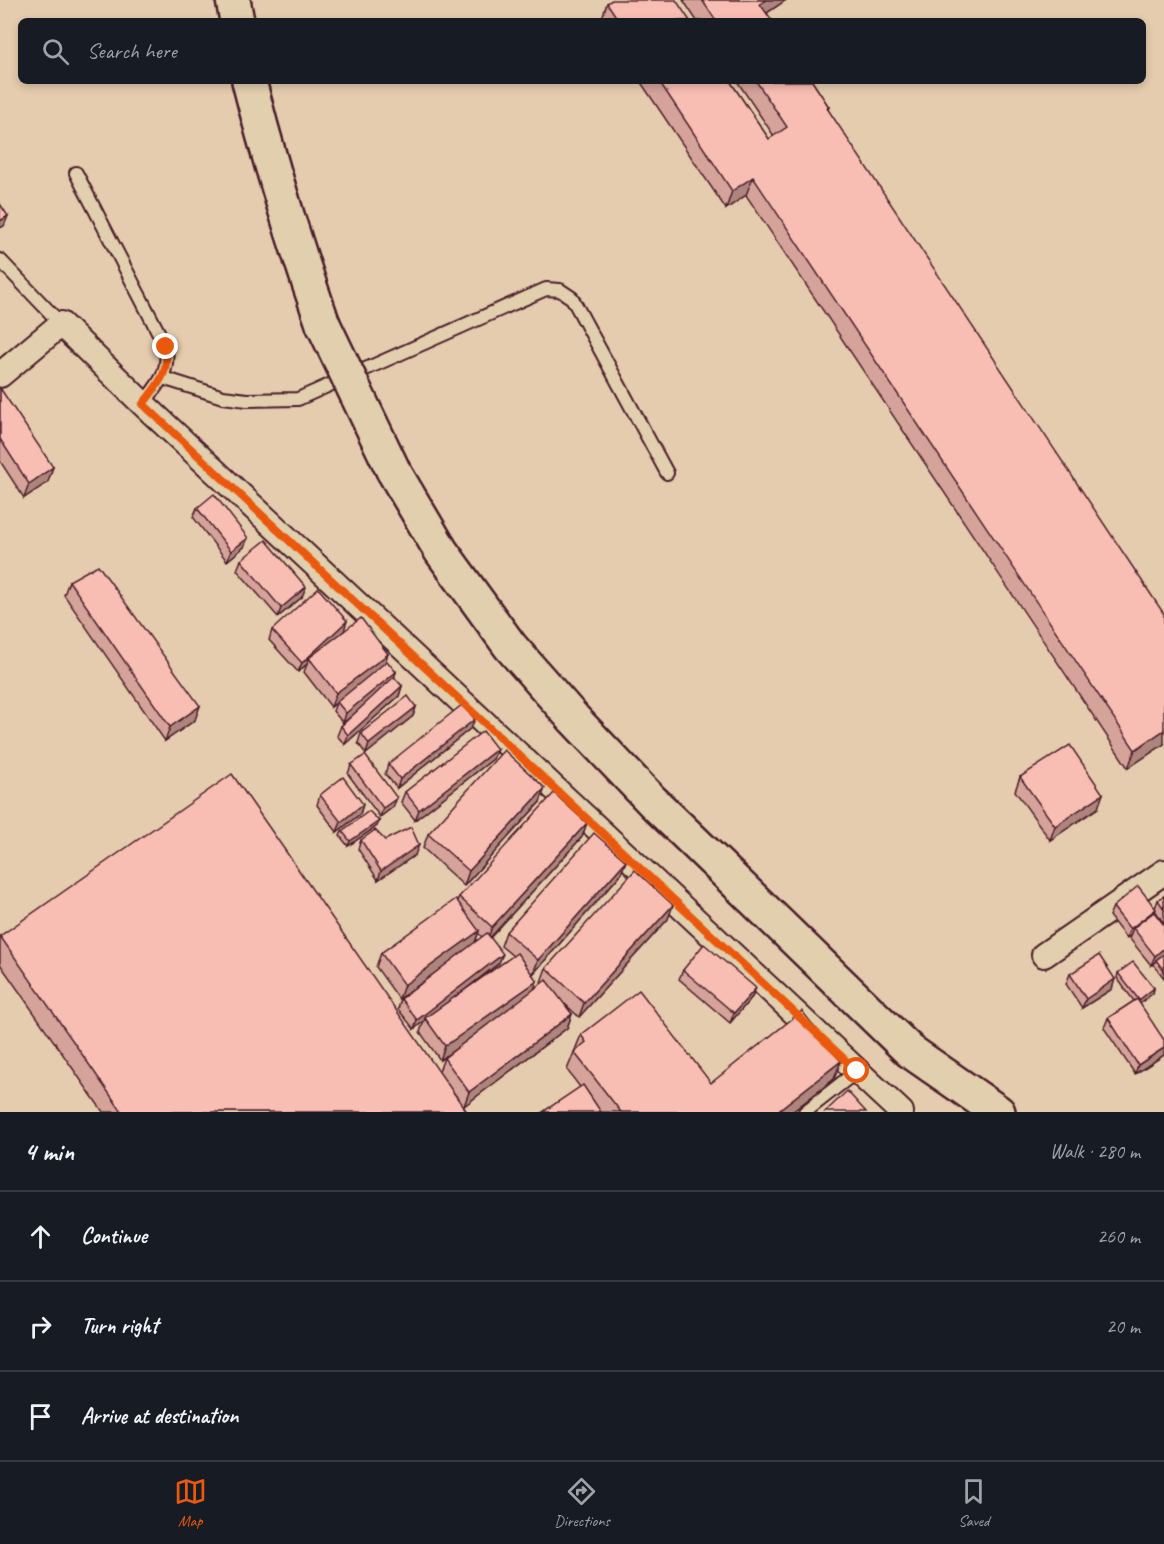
<!DOCTYPE html>
<html lang="en">
<head>
<meta charset="utf-8">
<style>
	:root { --surface:#171b24; --page:#242831; --text:#f1f3f6; --muted:#9ea1a6; --line:#363941; --accent:#ea580c }
	body { margin:0; font-family:Caveat,sans-serif; background:var(--page); color:var(--text) }
	.stop { position:absolute; width:18px; height:18px; margin:-14px; border:4px solid #ea580c; border-radius:50%; background:#fff }
	.stop.end { background:#ea580c; border-color:#fff; box-shadow:0 2px 6px #0008 }
	.list { margin:0; padding:0; list-style:none }
	h2 { display:flex; justify-content:space-between; align-items:center; height:78px; margin:0; padding:0 24px; font-size:26px }
	h2 small { font-size:20px; font-weight:400; color:var(--muted) }
	.list li { display:grid; grid-template-columns:39px 1fr auto; gap:18px; align-items:center; box-sizing:border-box; height:90px; padding:0 24px; border-top:2px solid var(--line) }
	.list b { display:block; font-size:22px; white-space:nowrap }
	.list em { font-size:20px; font-style:normal; color:var(--muted) }
	.icon { flex:none; width:33px; height:33px; fill:none; stroke:currentColor; stroke-width:2; stroke-linecap:round; stroke-linejoin:round }
	.map { position:relative; flex:none; width:1164px; height:1112px; overflow:hidden }
	.search { position:absolute; background:var(--surface); box-shadow:0 3px 9px #0003; left:18px; right:18px; top:18px; height:66px; display:flex; align-items:center; gap:15px; box-sizing:border-box; padding:0 21px; border-radius:9px; color:var(--muted); font-size:22px }
	.sheet { height:348px; background:var(--surface) }
	nav { display:flex; justify-content:space-around; align-items:center; box-sizing:border-box; height:84px; border-top:2px solid var(--line); background:var(--surface); font-size:16px; color:var(--muted) }
	nav a { display:grid; justify-items:center; gap:3px }
	nav .on { color:var(--accent) }
	.map>svg:first-child { display:block }
</style>
</head>
<body>
<div class="map">
<svg width="1164" height="1112" viewBox="0 0 1164 1112">
	<rect width="100%" height="100%" fill="#e6ccae"/>
	<filter id="ink" filterUnits="userSpaceOnUse"><feTurbulence type="fractalNoise" baseFrequency=".0167" numOctaves="2"/><feDisplacementMap in="SourceGraphic" scale="12" xChannelSelector="R" yChannelSelector="G"/><feConvolveMatrix kernelMatrix="1 2 1 2 8 2 1 2 1" color-interpolation-filters="sRGB"/></filter>
	<g filter="url(#ink)">
		<g fill="none" stroke-linecap="round" stroke-linejoin="round">
			<defs>
				<g id="service">
					<path d="M 76,173 L 166,347 C 169,374 159,383 143,404"/>
					<polyline points="0,260 61,324"/>
					<polyline points="163,378 223,397 247,400 298,399 546,289 560,290 572,298 667,473"/>
					<polyline points="805,1112 857,1071"/>
				</g>
				<g id="minor">
					<polyline points="0,375 61,324 143,404 901,1112"/>
					<polyline points="1044,955 1164,872"/>
				</g>
				<g id="primary">
					<polyline points="233,0 237,21"/>
					<path d="M 249,81 C 270,164 295,244 323,324"/>
					<polyline points="393,470 441,551 510,646 574,719 652,801 910,1051 998,1112"/>
				</g>
			</defs>
			<!-- service casing -->
			<use href="#service" stroke="#4a1f2b" stroke-width="16"/>
			<!-- minor casing -->
			<use href="#minor" stroke="#4a1f2b" stroke-width="28"/>
			<!-- primary casing -->
			<use href="#primary" stroke="#4a1f2b" stroke-width="38"/>
			<!-- service -->
			<use href="#service" stroke="#e1cfad" stroke-width="12"/>
			<!-- minor -->
			<use href="#minor" stroke="#e1cfad" stroke-width="24"/>
			<!-- primary -->
			<use href="#primary" stroke="#e1cfad" stroke-width="33"/>
			<defs>
				<polyline id="primary-bridge" points="323,324 393,470"/>
			</defs>
			<!-- primary-bridge casing -->
			<use href="#primary-bridge" stroke="#4a1f2b" stroke-width="38" stroke-linecap="butt"/>
			<!-- primary-bridge -->
			<use href="#primary-bridge" stroke="#e1cfad" stroke-width="33"/>
		</g>
		<!-- wall -->
		<g fill="#d5a39a" stroke="#4a1f2b" stroke-width="1.5" fill-rule="evenodd">
			<polygon points="683,0 786,0 767,13 772,21 697,21"/>
			<polygon points="607,3 690,21 601,21"/>
			<polygon points="640,81 730,81 769,139 774,136 737,81 812,81 829,107 828,110 1164,744 1128,768 746,195 726,209"/>
			<polygon points="0,388 48,482 24,498 0,461"/>
			<polygon points="197,508 244,547 227,561 193,517"/>
			<polygon points="241,560 302,597 278,617 237,570"/>
			<polygon points="69,581 195,720 165,741 64,595"/>
			<polygon points="272,630 344,631 338,636 385,662 396,672 394,677 402,686 399,696 345,744 337,736 341,726 358,711 343,723 333,711 336,703 331,707 304,672 307,664 298,672 269,640"/>
			<polygon points="416,707 413,716 366,754 358,743 361,733"/>
			<polygon points="471,728 397,788 385,774 388,764"/>
			<polygon points="497,749 493,759 415,820 401,802 405,792"/>
			<polygon points="351,765 393,807 380,817 348,774"/>
			<polygon points="1020,777 1098,808 1050,840 1015,791"/>
			<polygon points="320,795 363,804 360,814 337,832 317,805"/>
			<polygon points="540,802 464,886 423,848 428,834"/>
			<polygon points="379,821 377,826 348,846 340,836 342,831"/>
			<path d="M 582,837 L 490,938 L 499,963 L 464,991 L 513,956 L 501,946 L 506,932 L 626,861 L 620,875 L 533,974 L 531,973 L 534,989 L 542,983 L 541,982 L 546,968 L 668,919 L 579,1017 L 565,1004 L 572,1014 L 567,1028 L 464,1106 L 453,1092 L 467,1112 L 103,1112 L 0,964 L 0,936 L 439,1071 L 444,1058 L 454,1050 L 440,1060 L 420,1032 L 424,1021 L 414,1029 L 398,1009 L 401,999 L 440,969 L 399,999 L 376,967 L 381,953 L 457,901 L 459,897 ZM 478,933 L 482,937 L 475,943 Z"/>
			<polygon points="361,840 385,840 415,855 378,880 358,849"/>
			<polygon points="1164,896 1164,924 1155,910 1154,912 1164,925 1164,978 1154,965 1155,962 1151,965 1129,938 1130,936 1126,938 1109,916 1113,907 1155,908 1158,900"/>
			<polygon points="683,970 752,997 730,1023 679,979"/>
			<polygon points="1118,973 1154,988 1153,993 1140,1003 1164,1055 1135,1074 1104,1028 1108,1018 1134,1001 1117,978"/>
			<polygon points="1070,974 1112,989 1082,1008 1066,984"/>
			<polygon points="581,1035 711,1083 841,1061 834,1079 792,1112 543,1112 580,1087 567,1070"/>
		</g>
		<!-- shaded-wall -->
		<g fill="#ae857d" stroke="#4a1f2b" stroke-width="1.5">
			<polygon points="766,0 786,0 755,21 760,4"/>
			<polygon points="753,177 746,195 726,209 732,191"/>
			<polygon points="8,216 4,226 0,228 0,221"/>
			<polygon points="53,467 48,482 24,498 29,484"/>
			<polygon points="248,538 244,547 227,561 231,551"/>
			<polygon points="306,587 302,597 278,617 281,608"/>
			<polygon points="347,621 344,631 311,661 309,658 307,664 298,672 302,663"/>
			<polygon points="388,654 383,668 337,702 336,703 331,707 336,693"/>
			<polygon points="396,672 393,682 343,723 346,713"/>
			<polygon points="402,686 399,696 345,744 348,735"/>
			<polygon points="200,706 195,720 165,741 170,727"/>
			<polygon points="416,707 413,716 366,754 369,744"/>
			<polygon points="475,719 471,728 397,788 400,779"/>
			<polygon points="1164,730 1164,744 1128,768 1135,750"/>
			<polygon points="497,749 493,759 415,820 419,810"/>
			<polygon points="545,788 540,802 464,886 469,871"/>
			<polygon points="1103,794 1098,808 1050,840 1055,826"/>
			<polygon points="397,798 393,807 380,817 383,808"/>
			<polygon points="363,804 360,814 337,832 341,822"/>
			<polygon points="379,821 377,826 348,846 350,841"/>
			<polygon points="587,823 582,837 487,941 492,927"/>
			<polygon points="419,845 415,855 378,880 381,871"/>
			<polygon points="626,861 620,875 533,974 538,960"/>
			<polygon points="673,905 668,919 579,1017 584,1003"/>
			<polygon points="1156,909 1152,918 1133,928 1130,936 1126,938 1130,929"/>
			<polygon points="479,931 474,945 399,999 404,985"/>
			<polygon points="1164,948 1164,955 1156,960 1155,962 1151,965 1155,956"/>
			<polygon points="503,954 499,963 426,1020 425,1018 424,1021 414,1029 417,1020"/>
			<polygon points="1115,979 1112,989 1082,1008 1086,999"/>
			<polygon points="537,981 532,995 440,1060 445,1046"/>
			<polygon points="756,988 752,997 730,1023 734,1013"/>
			<polygon points="1154,988 1153,993 1138,1005 1139,1000"/>
			<polygon points="572,1014 567,1028 464,1106 469,1092"/>
			<polygon points="1164,1048 1164,1055 1135,1074 1138,1065"/>
			<polygon points="841,1061 834,1079 792,1112 776,1112"/>
		</g>
		<!-- building -->
		<g fill="#f8beb3" stroke="#4a1f2b" stroke-width="1.5">
			<polygon points="612,0 676,0 690,21 619,21 607,3"/>
			<polygon points="702,0 766,0 760,4 772,21 716,21"/>
			<polygon points="659,81 730,81 769,139 787,127 756,81 812,81 829,107 827,108 1164,614 1164,730 1135,750 753,177 732,191"/>
			<polygon points="0,204 8,216 0,221"/>
			<polygon points="0,388 53,467 29,484 0,439"/>
			<polygon points="214,494 248,538 231,551 197,508"/>
			<polygon points="266,540 306,587 281,608 241,560"/>
			<polygon points="98,565 200,706 170,727 69,581"/>
			<polygon points="318,588 347,621 302,663 272,630"/>
			<polygon points="361,618 388,654 336,693 309,658"/>
			<polygon points="387,661 396,672 346,713 337,702"/>
			<polygon points="394,677 402,686 348,735 341,726"/>
			<polygon points="408,696 416,707 369,744 361,733"/>
			<polygon points="463,704 475,719 400,779 388,764"/>
			<polygon points="483,731 497,749 419,810 405,792"/>
			<polygon points="1070,745 1103,794 1055,826 1020,777"/>
			<polygon points="504,750 545,788 469,871 428,834"/>
			<polygon points="365,755 397,798 383,808 351,765"/>
			<polygon points="232,774 467,1112 122,1112 0,936"/>
			<polygon points="343,777 363,804 341,822 320,795"/>
			<polygon points="554,793 587,823 492,927 459,897"/>
			<polygon points="369,811 379,821 350,841 342,831"/>
			<polygon points="411,827 419,845 381,871 361,840 375,830 385,840"/>
			<polygon points="594,833 626,861 538,960 506,932"/>
			<polygon points="635,870 673,905 584,1003 546,968"/>
			<polygon points="1138,886 1156,909 1130,929 1113,907"/>
			<polygon points="1164,896 1164,909 1158,900"/>
			<polygon points="456,899 479,931 404,985 381,953"/>
			<polygon points="1154,912 1164,925 1164,948 1155,956 1133,928"/>
			<polygon points="487,933 503,954 417,1020 401,999"/>
			<polygon points="704,944 756,988 734,1013 683,970"/>
			<polygon points="517,953 537,981 445,1046 425,1018"/>
			<polygon points="1164,954 1164,971 1156,960"/>
			<polygon points="1099,955 1115,979 1086,999 1070,974"/>
			<polygon points="1133,962 1154,988 1139,1000 1118,973"/>
			<polygon points="546,980 572,1014 469,1092 444,1058"/>
			<polygon points="639,990 711,1083 802,1011 841,1061 776,1112 621,1112 574,1052 586,1042 581,1035"/>
			<polygon points="1137,999 1164,1040 1164,1048 1138,1065 1108,1018"/>
			<polygon points="583,1085 601,1112 543,1112"/>
			<polygon points="847,1091 866,1112 825,1112"/>
		</g>
	</g>
	<g fill="none" stroke-linecap="round" stroke-linejoin="round" filter="url(#ink)">
		<!-- route -->
		<path stroke="#ea580c" stroke-width="8" d="M 166,347 C 169,374 159,383 143,404 L 857,1071"/>
	</g>
</svg>
<div class="stop" style="left:857px;top:1071px"></div>
<div class="stop end" style="left:166px;top:347px"></div>
<div class="search"><svg class="icon" aria-label="search" viewBox="0 0 24 24"><circle cx="10" cy="10" r="6"/><path d="M15 15l6 6"/></svg>Search here</div>
</div>
<section class="sheet">
<h2>4 min<small>Walk · 280 m</small></h2>
<ul class="list">
<li><svg class="icon" aria-label="ahead" viewBox="0 0 24 24"><path d="M12 20V5M6 11l6-6 6 6"/></svg><div><b>Continue</b></div><em>260 m</em></li>
<li><svg class="icon" aria-label="right" viewBox="0 0 24 24"><path d="M7 20v-9h11M14 6l5 5-5 5"/></svg><div><b>Turn right</b></div><em>20 m</em></li>
<li><svg class="icon" aria-label="arrive" viewBox="0 0 24 24"><path d="M6 21V4h12l-3 4 3 4H6"/></svg><div><b>Arrive at destination</b></div></li>
</ul>
</section>
<nav>
<a class="on"><svg class="icon" aria-label="map" viewBox="0 0 24 24"><path d="M3 6l6-2 6 2 6-2v14l-6 2-6-2-6 2zM9 4v14M15 6v14"/></svg>Map</a>
<a><svg class="icon" aria-label="directions" viewBox="0 0 24 24"><path d="M12 3l9 9-9 9-9-9zM9 14v-3h6M13 9l2 2-2 2"/></svg>Directions</a>
<a><svg class="icon" aria-label="saved" viewBox="0 0 24 24"><path d="M7 4h10v16l-5-4-5 4z"/></svg>Saved</a>
</nav>
</body>
</html>
